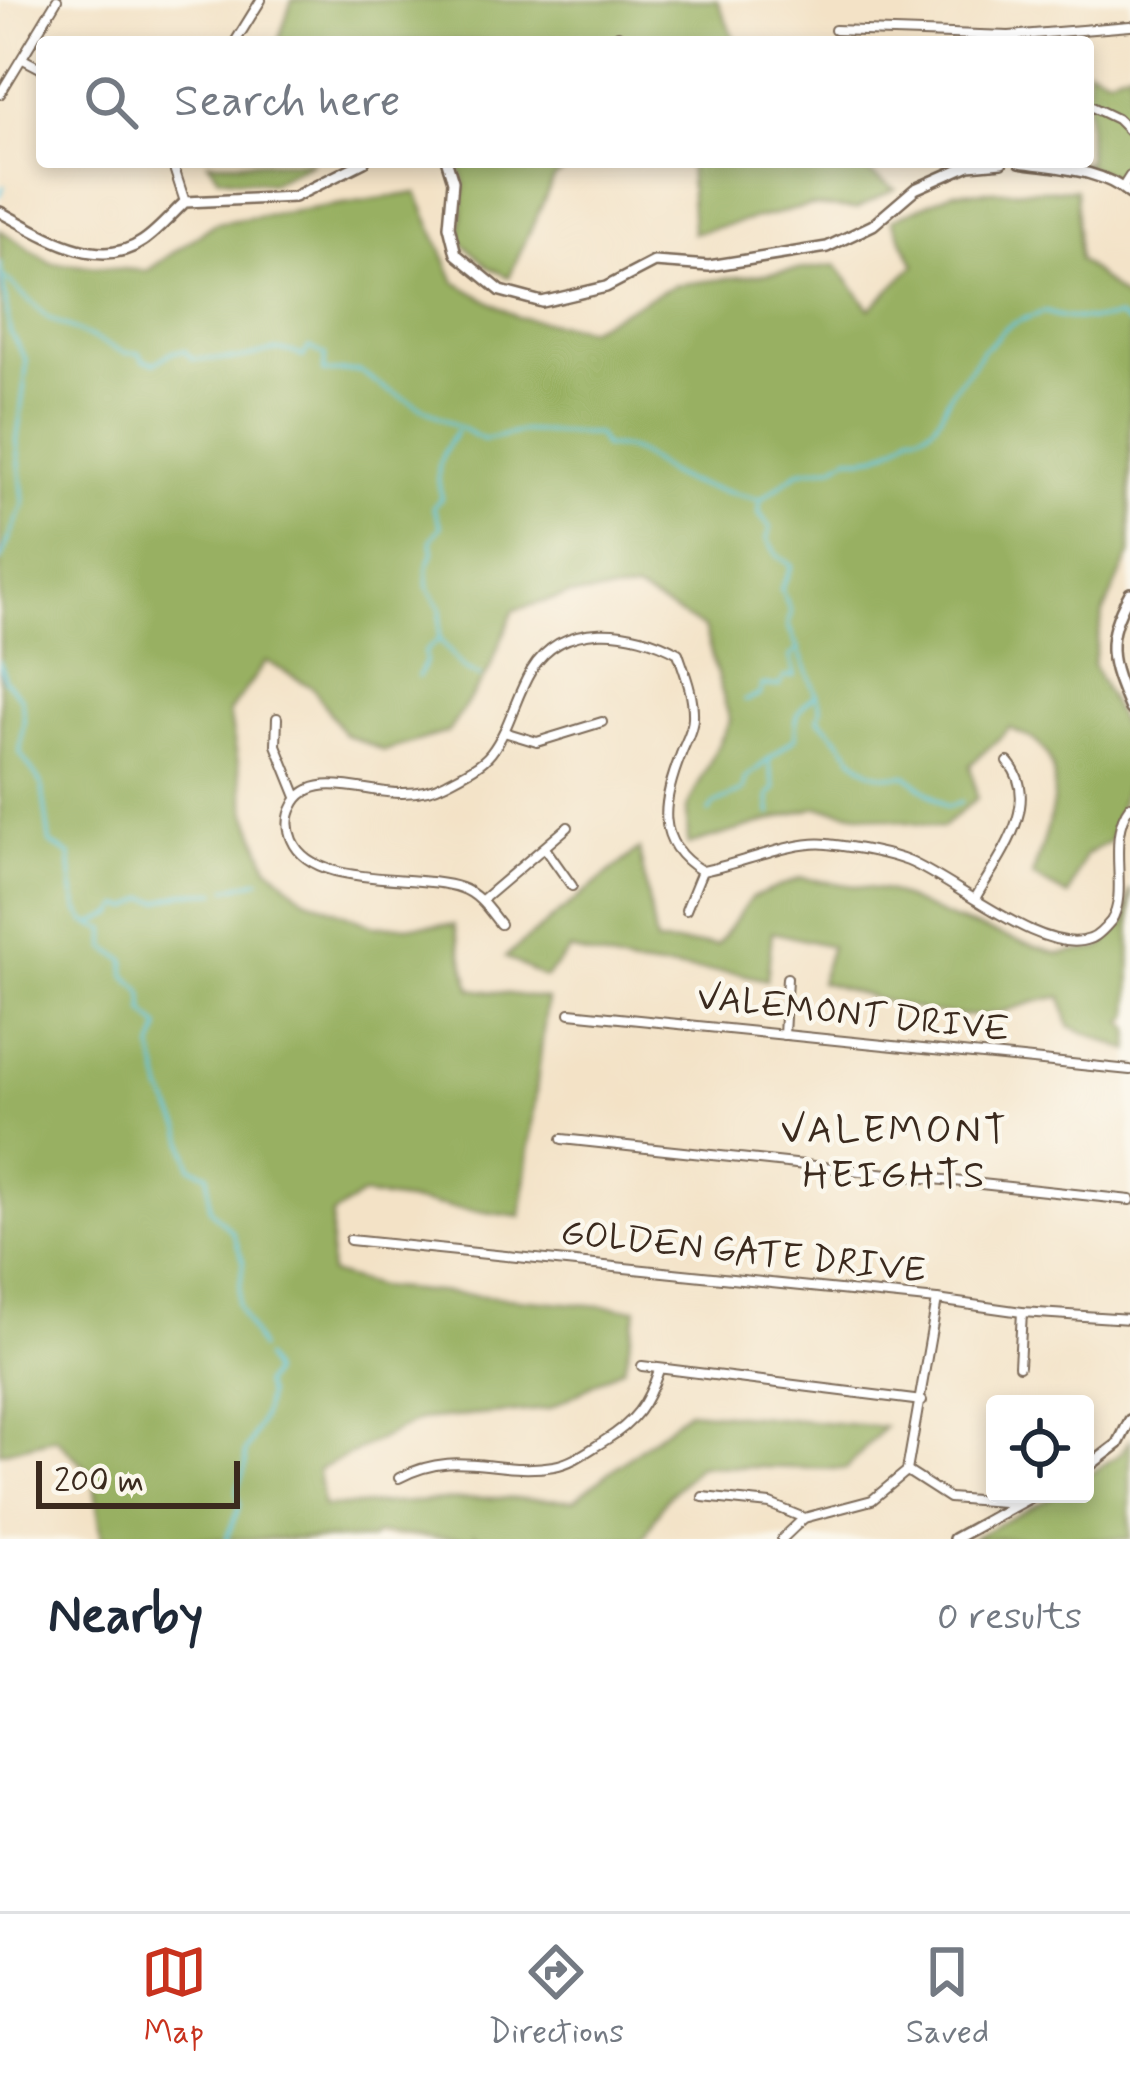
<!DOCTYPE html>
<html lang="en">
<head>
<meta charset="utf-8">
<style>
	:root { --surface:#fff; --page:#f6f6f7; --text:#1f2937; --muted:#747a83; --line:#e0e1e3; --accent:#c8321e }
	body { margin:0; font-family:Mynerve,sans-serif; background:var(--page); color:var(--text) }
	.controls { position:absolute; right:36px; bottom:36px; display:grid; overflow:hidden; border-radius:12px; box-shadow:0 6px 18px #0003 }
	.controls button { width:108px; height:108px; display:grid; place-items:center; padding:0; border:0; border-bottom:3px solid var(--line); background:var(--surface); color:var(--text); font:60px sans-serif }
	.scale { position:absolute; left:36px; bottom:30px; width:204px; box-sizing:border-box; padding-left:12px; border:6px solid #3b2a1e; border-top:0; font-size:33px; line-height:42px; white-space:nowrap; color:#3b2a1e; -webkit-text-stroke:9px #fbf7ec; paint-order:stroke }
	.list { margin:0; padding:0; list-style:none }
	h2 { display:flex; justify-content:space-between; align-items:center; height:156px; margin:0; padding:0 48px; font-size:51px }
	h2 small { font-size:39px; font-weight:400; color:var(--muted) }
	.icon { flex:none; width:66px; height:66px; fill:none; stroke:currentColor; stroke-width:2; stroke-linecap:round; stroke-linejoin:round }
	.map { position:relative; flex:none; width:1130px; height:1539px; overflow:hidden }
	.search { position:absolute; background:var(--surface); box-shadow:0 6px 18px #0003; left:36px; right:36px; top:36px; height:132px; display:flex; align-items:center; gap:30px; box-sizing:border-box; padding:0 42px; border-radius:12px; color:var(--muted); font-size:45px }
	.sheet { height:372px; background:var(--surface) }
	nav { display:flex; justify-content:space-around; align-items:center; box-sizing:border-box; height:168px; border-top:3px solid var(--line); background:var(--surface); font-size:33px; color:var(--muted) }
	nav a { display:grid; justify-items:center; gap:6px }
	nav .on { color:var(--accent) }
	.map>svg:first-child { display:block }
</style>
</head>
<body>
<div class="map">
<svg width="1130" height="1539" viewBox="0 0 1130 1539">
	<rect width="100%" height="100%" fill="#fbf7ec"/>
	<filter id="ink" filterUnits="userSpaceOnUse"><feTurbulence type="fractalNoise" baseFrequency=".00833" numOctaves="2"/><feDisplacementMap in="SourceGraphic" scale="24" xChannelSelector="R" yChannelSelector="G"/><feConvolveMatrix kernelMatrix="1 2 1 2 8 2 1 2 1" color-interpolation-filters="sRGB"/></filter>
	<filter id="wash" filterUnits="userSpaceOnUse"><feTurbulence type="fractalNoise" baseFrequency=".004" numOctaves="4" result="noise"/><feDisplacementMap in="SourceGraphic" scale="48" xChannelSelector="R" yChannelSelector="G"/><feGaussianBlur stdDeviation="2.7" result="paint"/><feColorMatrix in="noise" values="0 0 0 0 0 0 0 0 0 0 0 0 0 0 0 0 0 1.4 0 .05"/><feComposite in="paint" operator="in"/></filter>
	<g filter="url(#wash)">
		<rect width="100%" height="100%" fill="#f3e2c6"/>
		<!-- forest -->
		<g fill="#98b062" stroke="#6a6d40" stroke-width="3">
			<polygon points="292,0 717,0 736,42 278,42"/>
			<polygon points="1088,68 1108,77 1130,69 1130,182 1076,162 1088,162"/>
			<polygon points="208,162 313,162 271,183 219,177"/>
			<polygon points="457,162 576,162 554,178 509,277 489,267 460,241 465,183"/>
			<polygon points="689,162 851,162 895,189 856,209 810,206 693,233"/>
			<path d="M 1076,189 L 1079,260 L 1130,303 L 1130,554 L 1103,614 L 1093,664 L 1130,742 L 1130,770 L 1110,841 L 1085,855 L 1068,896 L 1032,876 C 1044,840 1073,771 1036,742 C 1029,736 1018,733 1010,728 L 970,765 L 977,798 L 942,828 L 817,807 L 688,845 L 687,808 L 730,721 L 704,628 L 637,591 L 569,595 L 514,610 L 488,672 L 448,732 L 384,751 L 344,734 L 313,688 L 266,661 L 229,712 L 247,813 L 268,866 L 303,897 L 374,926 L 454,925 L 471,989 L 547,999 L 521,1217 L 362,1195 L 332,1215 L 330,1273 L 378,1287 L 637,1309 L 624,1367 L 549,1409 L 419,1420 L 318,1470 L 323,1507 L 485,1498 L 574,1500 L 688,1411 L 884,1427 L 846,1469 L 699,1466 L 665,1500 L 643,1539 L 480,1539 L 475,1534 L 474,1539 L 376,1534 L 371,1539 L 102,1539 L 93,1475 L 56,1438 L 0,1452 L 0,230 L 51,263 L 147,271 L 216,223 L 417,193 L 455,282 L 517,317 L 587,329 L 675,285 L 836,265 L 870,309 L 915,265 L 892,220 L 954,192 Z"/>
			<path d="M 639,849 L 656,943 L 717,945 L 751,898 L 801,878 L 888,891 L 953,920 L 1058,954 L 1101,948 L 1125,923 L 1130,890 L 1130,1016 L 1124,1022 L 1130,1029 L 1130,1051 L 1069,1026 L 1062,997 C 1038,998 1020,1008 997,1013 C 939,1024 876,997 820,982 L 831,946 L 772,932 L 767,980 L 737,973 L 633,966 L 570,950 L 545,978 L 505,957 Z"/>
			<polygon points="1130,1440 1130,1539 970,1539 1058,1494 1085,1494 1085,1477 1120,1454"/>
		</g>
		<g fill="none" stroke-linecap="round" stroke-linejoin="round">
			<!-- stream -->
			<g stroke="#62c7df" stroke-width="3">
				<polyline points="0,195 4,186"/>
				<polyline points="0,263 10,332 26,360 26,372 17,441 24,504 0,561"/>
				<path d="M 5,278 L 48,318 L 125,353 L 140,353 L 143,360 L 156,363 L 171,352 L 185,351 L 192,359 C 206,359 220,359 234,359 C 259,358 277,341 303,357 L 309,347 L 325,355 L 324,372 L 360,371 L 384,388 L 484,440 L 523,431 L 597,434 L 604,447 C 643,444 649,467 683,480 C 707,489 735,493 760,500 L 800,471 L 834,466 L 849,456 C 868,462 899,449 911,433 C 940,435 941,407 954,388 C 965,374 975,364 983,349 C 995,343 996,335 1006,328 C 1017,320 1032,316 1045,312 C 1069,321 1093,321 1119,317 L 1130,325"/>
				<polyline points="439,639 463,668 480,677"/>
				<path d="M 0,661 L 4,679 L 21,698 L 24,718 L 20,753 L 42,785 L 50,843 L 70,855 C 71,873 72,911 88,923 C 88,924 105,929 106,929 L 106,948 L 125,960 L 125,975 C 143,992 144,986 144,1011 L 160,1028 L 153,1049 L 163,1092 L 181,1128 L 191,1167 L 208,1174 L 210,1209 L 233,1233 L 243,1261 L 238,1305 L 260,1349"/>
				<path d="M 418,677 L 426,661 L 425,652 L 439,639 L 441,609 L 428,588 L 427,568 L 433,552 L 431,540 L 441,526 L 433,507 L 442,497 C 433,470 441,453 457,431"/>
				<path d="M 817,695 L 821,709 L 818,719 C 852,744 854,783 906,775 L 947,807 L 962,802"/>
				<polyline points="744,701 760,695 762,685 779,686 785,677 795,676 790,657 799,648"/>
				<polyline points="768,759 775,789 769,796 771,814"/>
				<path d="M 709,812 L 714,804 L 743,791 L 746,778 L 796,737 C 794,717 799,705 817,695 L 788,625 L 791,612 L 781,589 L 792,566 L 777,555 L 767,539 L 771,528 L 759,513 L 760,502"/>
				<polyline points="227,889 260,880"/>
				<polyline points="93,923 115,914 120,906 130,908 146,898 160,901 185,893 217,892"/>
				<polyline points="226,1539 240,1505 237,1491 246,1465 245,1453 263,1415 267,1395 263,1384 271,1373 264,1358"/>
			</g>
		</g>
	</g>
	<g filter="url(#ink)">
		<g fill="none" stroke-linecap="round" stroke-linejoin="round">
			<defs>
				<g id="minor">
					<polyline points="835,30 1009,36 1130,26"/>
					<polyline points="235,42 261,0"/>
					<polyline points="615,42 618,35"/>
					<polyline points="23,59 42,69"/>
					<polyline points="0,94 57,0"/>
					<polyline points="1088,105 1117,119 1130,132"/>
					<polyline points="172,162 185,202"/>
					<polyline points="1123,187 1130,176"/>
					<polyline points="277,718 276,745 297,797"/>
					<polyline points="504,732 537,742 602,722"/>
					<polyline points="545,848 572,886"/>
					<path d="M 976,897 C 998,858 1043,803 1008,762"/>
					<polyline points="482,900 568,827"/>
					<polyline points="686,910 702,871"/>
					<path d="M 500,924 C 489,910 479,894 461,888 C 416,872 313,890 292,840 C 287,828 287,817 293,806 C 311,767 371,795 403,793 C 418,793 433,790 446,783 C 461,775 481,766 491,753 C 510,728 515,697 531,671 C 563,618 633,628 678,653 C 685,674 694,695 693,718 C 693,730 685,743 681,754 C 663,800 653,842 702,871 C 738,865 793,840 827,844 C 853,847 884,852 908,861 C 955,880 1043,957 1090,939 C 1097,937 1106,927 1111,921 C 1130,892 1105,838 1130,806"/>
					<polyline points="570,1013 1130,1070"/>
					<polyline points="784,1035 787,978"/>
					<polyline points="562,1139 1130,1200"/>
					<polyline points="350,1240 937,1300 1022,1312 1130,1319"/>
					<polyline points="642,1366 922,1401"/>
					<polyline points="1019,1366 1022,1312"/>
					<polyline points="907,1471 949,1498 1017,1503"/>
					<path d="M 399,1478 C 458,1447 496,1476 554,1466 C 572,1463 588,1451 604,1441 C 635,1422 647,1405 659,1370"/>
					<polyline points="703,1497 770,1504 804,1518"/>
					<polyline points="782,1539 804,1518 872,1500 907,1471 937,1300"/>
				</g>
				<g id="tertiary">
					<polyline points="447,162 453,181 449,226 456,254 501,291 542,302 606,287 654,262 709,266 827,247 873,225 915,189 969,165 1002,162"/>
					<path d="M 1020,162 C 1056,168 1102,169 1130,194"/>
					<path d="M 0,212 C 40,233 97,273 143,241 C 158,231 171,215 185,202 L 294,197 L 364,162"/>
					<path d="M 1130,593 C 1103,641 1109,660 1130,709"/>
					<polyline points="1085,1469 1118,1444 1130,1420"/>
					<polyline points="954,1539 1036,1494"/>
				</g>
			</defs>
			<!-- minor casing -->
			<use href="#minor" stroke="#7b6a59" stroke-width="12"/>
			<!-- tertiary casing -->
			<use href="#tertiary" stroke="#7b6a59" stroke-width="14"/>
			<!-- minor -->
			<use href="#minor" stroke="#fff" stroke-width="8"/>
			<!-- tertiary -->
			<use href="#tertiary" stroke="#fff" stroke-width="9"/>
		</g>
	</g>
	<g text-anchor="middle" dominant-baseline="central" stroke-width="9" stroke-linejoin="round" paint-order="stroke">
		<!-- street labels -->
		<g font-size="36" fill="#3b2a1e" stroke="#fbf7ec">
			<text transform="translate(853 1015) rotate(6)">VALEMONT DRIVE</text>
			<text transform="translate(743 1253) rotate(6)">GOLDEN GATE DRIVE</text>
		</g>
		<!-- neighbourhood labels -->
		<g font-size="39" letter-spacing="3" fill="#3b2a1e" stroke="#fbf7ec">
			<text x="895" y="1131">VALEMONT<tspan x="895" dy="45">HEIGHTS</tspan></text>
		</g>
	</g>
</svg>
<div class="controls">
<button><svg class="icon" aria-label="locate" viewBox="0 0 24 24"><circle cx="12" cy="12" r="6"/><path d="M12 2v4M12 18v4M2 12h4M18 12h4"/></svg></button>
</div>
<div class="scale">200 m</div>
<div class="search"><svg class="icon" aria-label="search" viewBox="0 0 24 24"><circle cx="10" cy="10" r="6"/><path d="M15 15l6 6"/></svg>Search here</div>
</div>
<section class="sheet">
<h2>Nearby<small>0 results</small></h2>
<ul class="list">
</ul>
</section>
<nav>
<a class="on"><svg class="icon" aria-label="map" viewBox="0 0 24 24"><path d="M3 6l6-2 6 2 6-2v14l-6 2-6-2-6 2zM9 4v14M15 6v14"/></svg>Map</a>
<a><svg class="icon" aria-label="directions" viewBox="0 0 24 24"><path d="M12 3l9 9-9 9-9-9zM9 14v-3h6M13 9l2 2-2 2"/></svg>Directions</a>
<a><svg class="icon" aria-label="saved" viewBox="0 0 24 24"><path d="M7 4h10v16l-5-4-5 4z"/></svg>Saved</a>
</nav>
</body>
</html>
